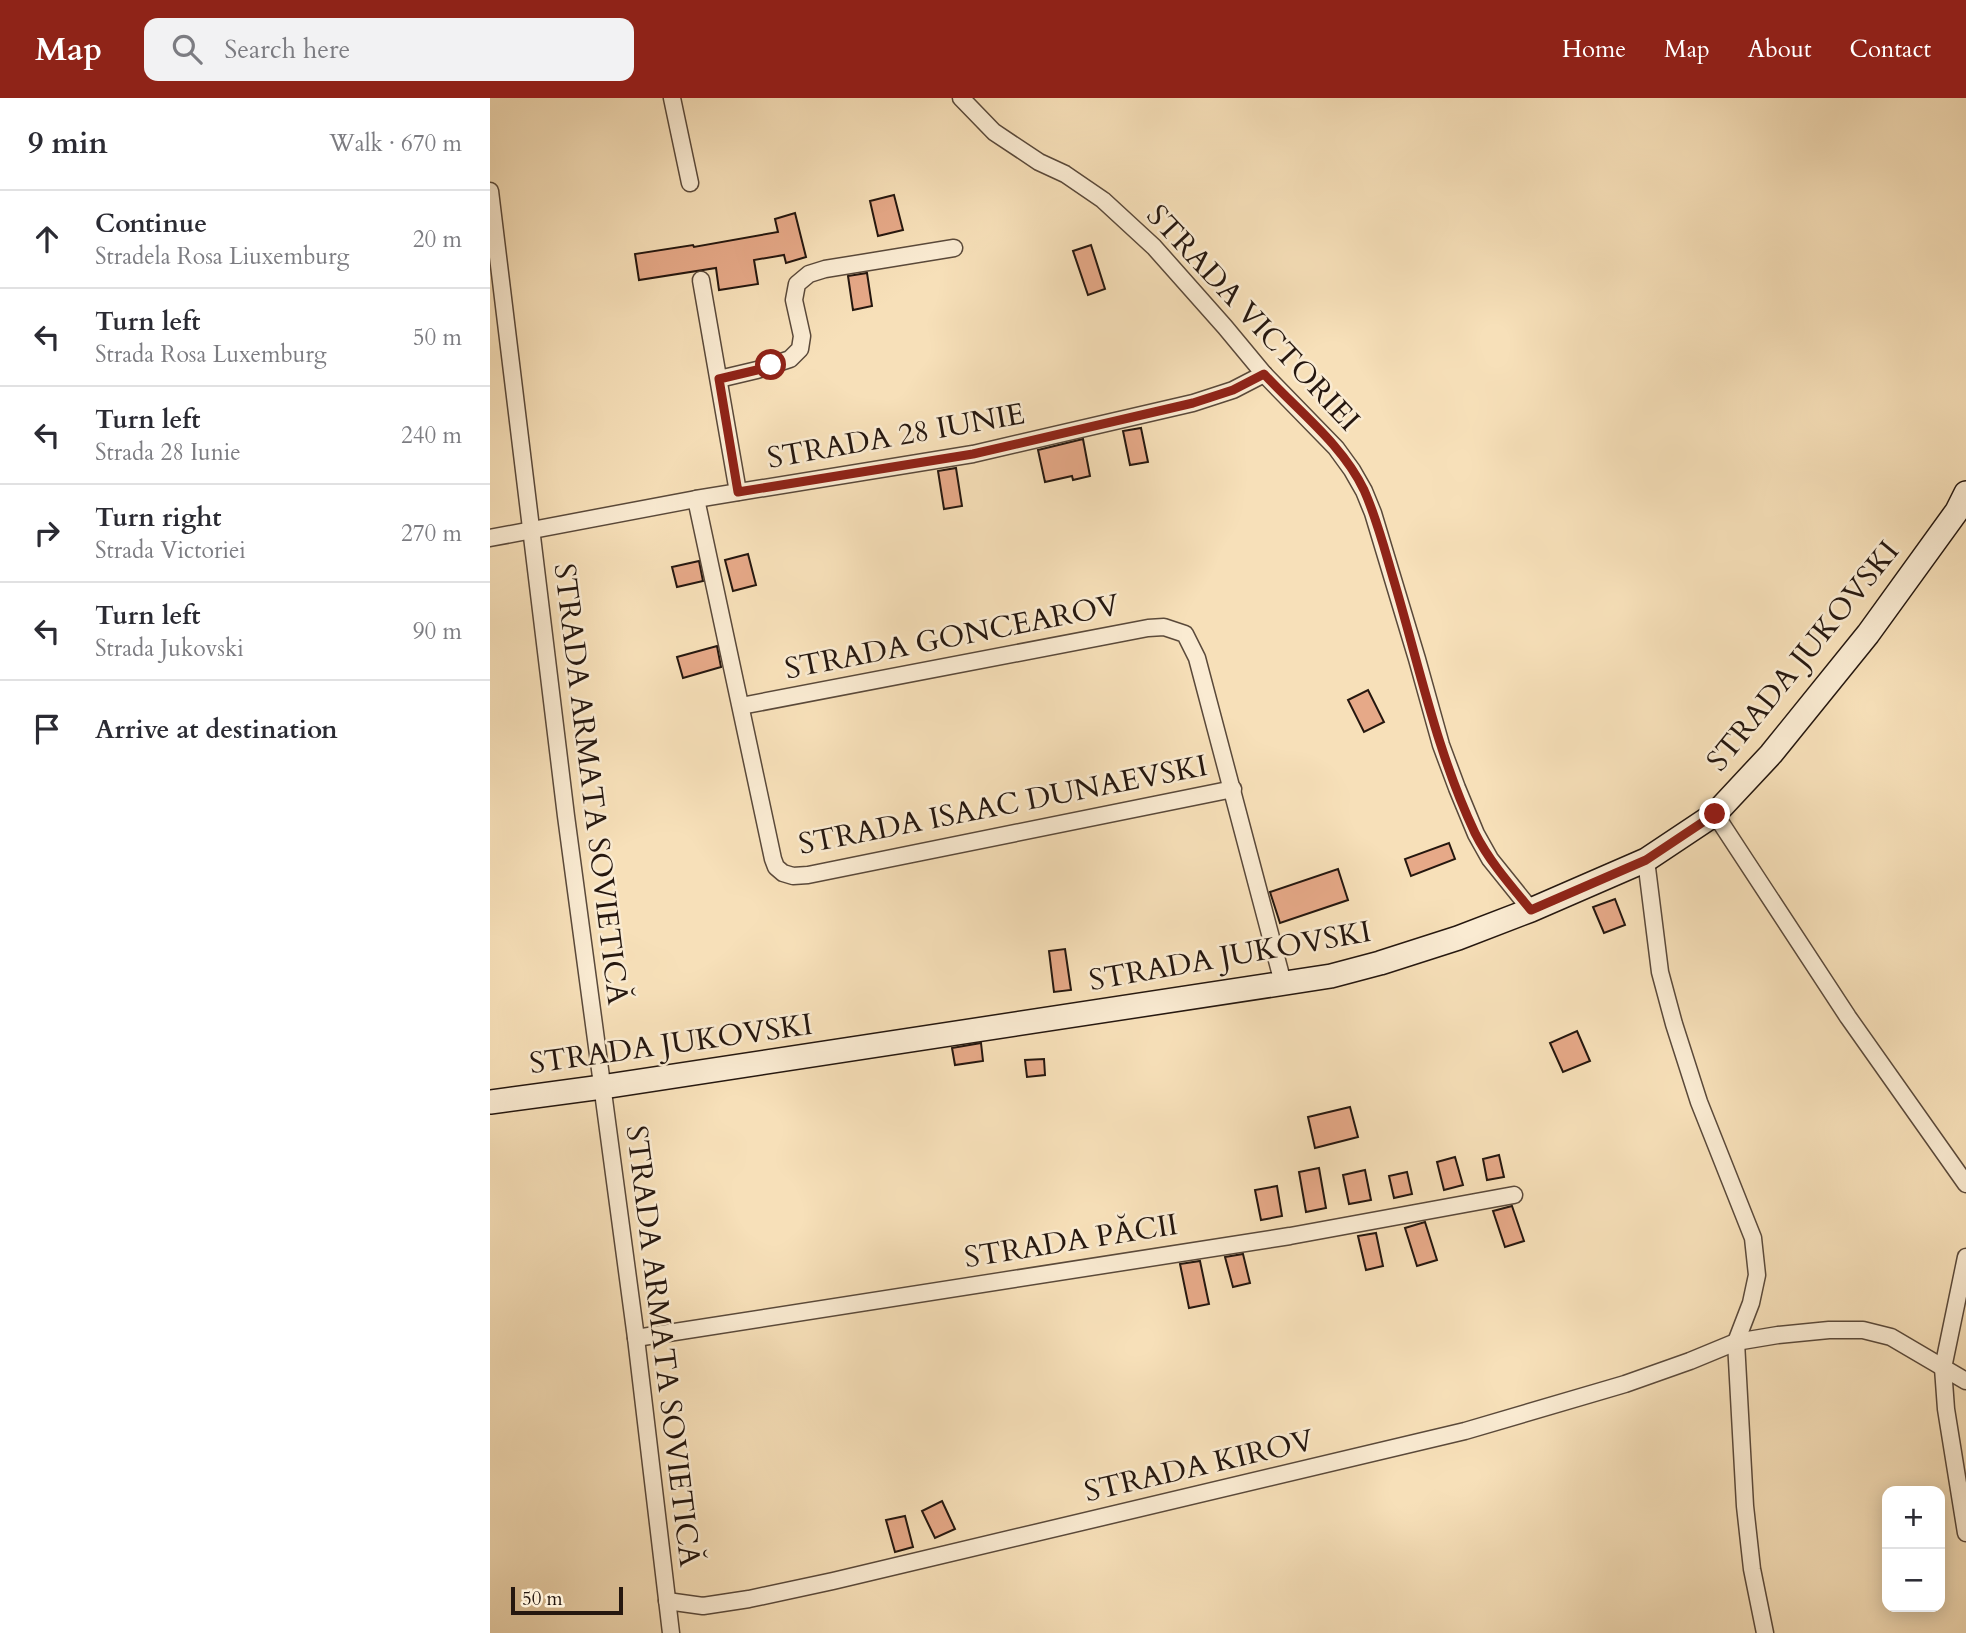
<!DOCTYPE html>
<html lang="en">
<head>
<meta charset="utf-8">
<style>
	:root { --surface:#fff; --page:#f2f2f3; --text:#2b2b33; --muted:#7c7c81; --line:#e1e1e2; --accent:#8f2418 }
	body { margin:0; font-family:Cardo,serif; background:var(--page); color:var(--text) }
	.controls { position:absolute; right:21px; bottom:21px; display:grid; overflow:hidden; border-radius:14px; box-shadow:0 4px 18px #0003 }
	.controls button { width:63px; height:63px; display:grid; place-items:center; padding:0; border:0; border-bottom:2px solid var(--line); background:var(--surface); color:var(--text); font:35px sans-serif }
	.scale { position:absolute; left:21px; bottom:18px; width:112px; box-sizing:border-box; padding-left:7px; border:4px solid #25170f; border-top:0; font-size:19px; line-height:24px; white-space:nowrap; color:#25170f; -webkit-text-stroke:5px #faebd2; paint-order:stroke }
	.stop { position:absolute; width:21px; height:21px; margin:-16px; border:5px solid #8f2418; border-radius:50%; background:#fff }
	.stop.end { background:#8f2418; border-color:#fff; box-shadow:0 2px 7px #0008 }
	.list { margin:0; padding:0; list-style:none }
	h2 { display:flex; justify-content:space-between; align-items:center; height:91px; margin:0; padding:0 28px; font-size:30px }
	h2 small { font-size:23px; font-weight:400; color:var(--muted) }
	.list li { display:grid; grid-template-columns:46px 1fr auto; gap:21px; align-items:center; box-sizing:border-box; height:98px; padding:0 28px; border-top:2px solid var(--line) }
	.list b { display:block; font-size:26px; white-space:nowrap }
	.list p { margin:0; font-size:23px; white-space:nowrap; color:var(--muted) }
	.list em { font-size:23px; font-style:normal; color:var(--muted) }
	.icon { flex:none; width:38px; height:38px; fill:none; stroke:currentColor; stroke-width:2; stroke-linecap:round; stroke-linejoin:round }
	.map { position:relative; flex:none; width:1476px; height:1535px; overflow:hidden }
	header { display:flex; align-items:center; gap:42px; box-sizing:border-box; height:98px; padding:0 35px; background:var(--accent); color:#fff }
	header strong { font-size:33px }
	nav { display:flex; gap:38px; margin-inline-start:auto; font-size:24px }
	.search { width:490px; height:63px; background:var(--page); display:flex; align-items:center; gap:18px; box-sizing:border-box; padding:0 24px; border-radius:14px; color:var(--muted); font-size:26px }
	main { display:flex }
	aside { flex:1; background:var(--surface) }
	.map>svg:first-child { display:block }
</style>
</head>
<body>
<header>
<strong>Map</strong>
<div class="search"><svg class="icon" aria-label="search" viewBox="0 0 24 24"><circle cx="10" cy="10" r="6"/><path d="M15 15l6 6"/></svg>Search here</div>
<nav><a>Home</a><a>Map</a><a>About</a><a>Contact</a></nav>
</header>
<main>
<aside>
<h2>9 min<small>Walk · 670 m</small></h2>
<ul class="list">
<li><svg class="icon" aria-label="ahead" viewBox="0 0 24 24"><path d="M12 20V5M6 11l6-6 6 6"/></svg><div><b>Continue</b><p>Stradela Rosa Liuxemburg</p></div><em>20 m</em></li>
<li><svg class="icon" aria-label="left" viewBox="0 0 24 24"><path d="M17 20v-9H6M10 6l-5 5 5 5"/></svg><div><b>Turn left</b><p>Strada Rosa Luxemburg</p></div><em>50 m</em></li>
<li><svg class="icon" aria-label="left" viewBox="0 0 24 24"><path d="M17 20v-9H6M10 6l-5 5 5 5"/></svg><div><b>Turn left</b><p>Strada 28 Iunie</p></div><em>240 m</em></li>
<li><svg class="icon" aria-label="right" viewBox="0 0 24 24"><path d="M7 20v-9h11M14 6l5 5-5 5"/></svg><div><b>Turn right</b><p>Strada Victoriei</p></div><em>270 m</em></li>
<li><svg class="icon" aria-label="left" viewBox="0 0 24 24"><path d="M17 20v-9H6M10 6l-5 5 5 5"/></svg><div><b>Turn left</b><p>Strada Jukovski</p></div><em>90 m</em></li>
<li><svg class="icon" aria-label="arrive" viewBox="0 0 24 24"><path d="M6 21V4h12l-3 4 3 4H6"/></svg><div><b>Arrive at destination</b></div></li>
</ul>
</aside>
<div class="map">
<svg width="1476" height="1535" viewBox="0 0 1476 1535">
	<rect width="100%" height="100%" fill="#f7e0b9"/>
	<filter id="stains"><feTurbulence type="fractalNoise" baseFrequency=".00286" numOctaves="4"/><feColorMatrix values="0 0 0 0 .2 0 0 0 0 .09 0 0 0 0 .02 0 0 0 .5 -.17"/></filter>
	<radialGradient id="worn" r=".72"><stop offset=".6" stop-color="#630" stop-opacity="0"/><stop offset="1" stop-color="#630" stop-opacity=".3"/></radialGradient>
	<!-- building -->
	<g fill="#e6a988" stroke="#25170f" stroke-width="2">
		<polygon points="404,97 413,132 388,138 380,103"/>
		<polygon points="305,115 316,159 296,165 294,157 264,162 268,186 229,192 226,170 149,182 145,156 203,147 204,149 288,134 285,121"/>
		<polygon points="601,147 615,191 598,197 583,153"/>
		<polygon points="377,175 382,208 363,212 358,178"/>
		<polygon points="651,330 658,364 640,367 633,333"/>
		<polygon points="593,341 600,378 583,382 582,378 555,384 548,352"/>
		<polygon points="466,370 472,408 454,411 448,373"/>
		<polygon points="258,456 266,487 243,493 235,462"/>
		<polygon points="209,463 213,483 187,489 182,469"/>
		<polygon points="227,548 231,569 193,580 187,559"/>
		<polygon points="878,592 894,624 874,634 858,602"/>
		<polygon points="959,745 965,761 921,778 915,761"/>
		<polygon points="848,771 858,802 790,825 780,794"/>
		<polygon points="1125,801 1135,827 1114,835 1103,809"/>
		<polygon points="575,851 581,892 564,894 559,853"/>
		<polygon points="1087,933 1100,963 1073,974 1060,945"/>
		<polygon points="491,945 493,963 465,967 462,950"/>
		<polygon points="554,961 555,977 537,979 535,962"/>
		<polygon points="860,1009 868,1039 825,1050 818,1019"/>
		<polygon points="1009,1057 1014,1079 997,1082 993,1061"/>
		<polygon points="965,1059 973,1087 954,1092 947,1064"/>
		<polygon points="829,1070 836,1110 816,1114 809,1074"/>
		<polygon points="875,1072 881,1102 859,1106 853,1077"/>
		<polygon points="917,1074 922,1096 904,1100 899,1078"/>
		<polygon points="787,1088 792,1118 771,1122 765,1092"/>
		<polygon points="1022,1108 1034,1143 1015,1149 1003,1113"/>
		<polygon points="935,1124 947,1162 927,1168 915,1130"/>
		<polygon points="886,1135 893,1168 876,1172 868,1138"/>
		<polygon points="753,1156 760,1185 743,1189 735,1159"/>
		<polygon points="710,1163 719,1206 699,1210 690,1166"/>
		<polygon points="452,1403 465,1431 445,1440 432,1413"/>
		<polygon points="415,1418 423,1449 405,1454 396,1422"/>
	</g>
	<g fill="none" stroke-linecap="round" stroke-linejoin="round">
		<defs>
			<g id="street">
				<polyline points="182,0 200,85"/>
				<polyline points="471,0 504,34 549,64 575,76 613,102 664,149 735,229 774,276 846,350 862,372 874,393 883,415 927,561 951,647 967,690 986,736 1000,761 1041,812"/>
				<polyline points="0,93 76,718 146,1240 181,1535"/>
				<polyline points="211,182 248,394"/>
				<polyline points="229,281 267,272 300,261 310,251 312,238 304,202 307,186 319,176 335,171 464,150"/>
				<polyline points="206,401 283,761 286,769 293,775 303,778 318,777 743,691"/>
				<polyline points="0,440 206,401 483,356 703,305 743,292 774,276"/>
				<polyline points="251,608 658,530 674,529 695,536 707,560 793,885"/>
				<polyline points="1225,716 1358,919 1476,1086"/>
				<polyline points="1156,762 1170,874 1184,926 1209,1004 1263,1140 1267,1177 1261,1205 1246,1244 1255,1408 1262,1471 1275,1535"/>
				<polyline points="1476,1159 1453,1270 1456,1311 1476,1435"/>
				<polyline points="146,1240 800,1138 1024,1097"/>
				<polyline points="177,1503 213,1508 259,1501 343,1483 975,1333 1135,1286 1200,1263 1246,1244 1288,1237 1339,1232 1373,1232 1401,1239 1476,1283"/>
			</g>
			<polyline id="secondary" points="0,1004 112,989 841,878 890,865 968,840 1041,812 1156,762 1225,716 1281,656 1378,536 1467,413 1476,395"/>
		</defs>
		<!-- street casing -->
		<use href="#street" stroke="#5a493a" stroke-width="19"/>
		<!-- secondary casing -->
		<use href="#secondary" stroke="#25170f" stroke-width="26"/>
		<!-- street -->
		<use href="#street" stroke="#faebd2" stroke-width="16"/>
		<!-- secondary -->
		<use href="#secondary" stroke="#faebd2" stroke-width="23"/>
	</g>
	<g fill="none" stroke-linecap="round" stroke-linejoin="round">
		<!-- route -->
		<path stroke="#8f2418" stroke-width="9" d="M 281,267 L 267,272 L 229,281 L 248,394 L 483,356 L 703,305 L 743,292 L 774,276 C 808,313 852,346 874,392 C 887,421 895,453 904,483 C 929,567 947,655 985,735 C 999,763 1021,788 1041,812 L 1156,762 L 1225,716"/>
	</g>
	<g text-anchor="middle" dominant-baseline="central" stroke-width="5" stroke-linejoin="round" paint-order="stroke">
		<!-- street labels -->
		<g font-size="30" fill="#25170f" stroke="#faebd2">
			<text transform="translate(763 220) rotate(47)">STRADA VICTORIEI</text>
			<text transform="translate(406 338) rotate(-10)">STRADA 28 IUNIE</text>
			<text transform="translate(462 539) rotate(-11)">STRADA GONCEAROV</text>
			<text transform="translate(1313 558) rotate(-51)">STRADA JUKOVSKI</text>
			<text transform="translate(101 686) rotate(83)">STRADA ARMATA SOVIETICĂ</text>
			<text transform="translate(513 707) rotate(-11)">STRADA ISAAC DUNAEVSKI</text>
			<text transform="translate(740 858) rotate(-10)">STRADA JUKOVSKI</text>
			<text transform="translate(181 946) rotate(-8)">STRADA JUKOVSKI</text>
			<text transform="translate(581 1143) rotate(-9)">STRADA PĂCII</text>
			<text transform="translate(173 1248) rotate(83)">STRADA ARMATA SOVIETICĂ</text>
			<text transform="translate(709 1368) rotate(-13)">STRADA KIROV</text>
		</g>
	</g>
	<rect width="100%" height="100%" filter="url(#stains)"/>
	<rect width="100%" height="100%" fill="url(#worn)"/>
</svg>
<div class="controls">
<button>+</button>
<button>−</button>
</div>
<div class="scale">50 m</div>
<div class="stop" style="left:281px;top:267px"></div>
<div class="stop end" style="left:1225px;top:716px"></div>
</div>
</main>
</body>
</html>
